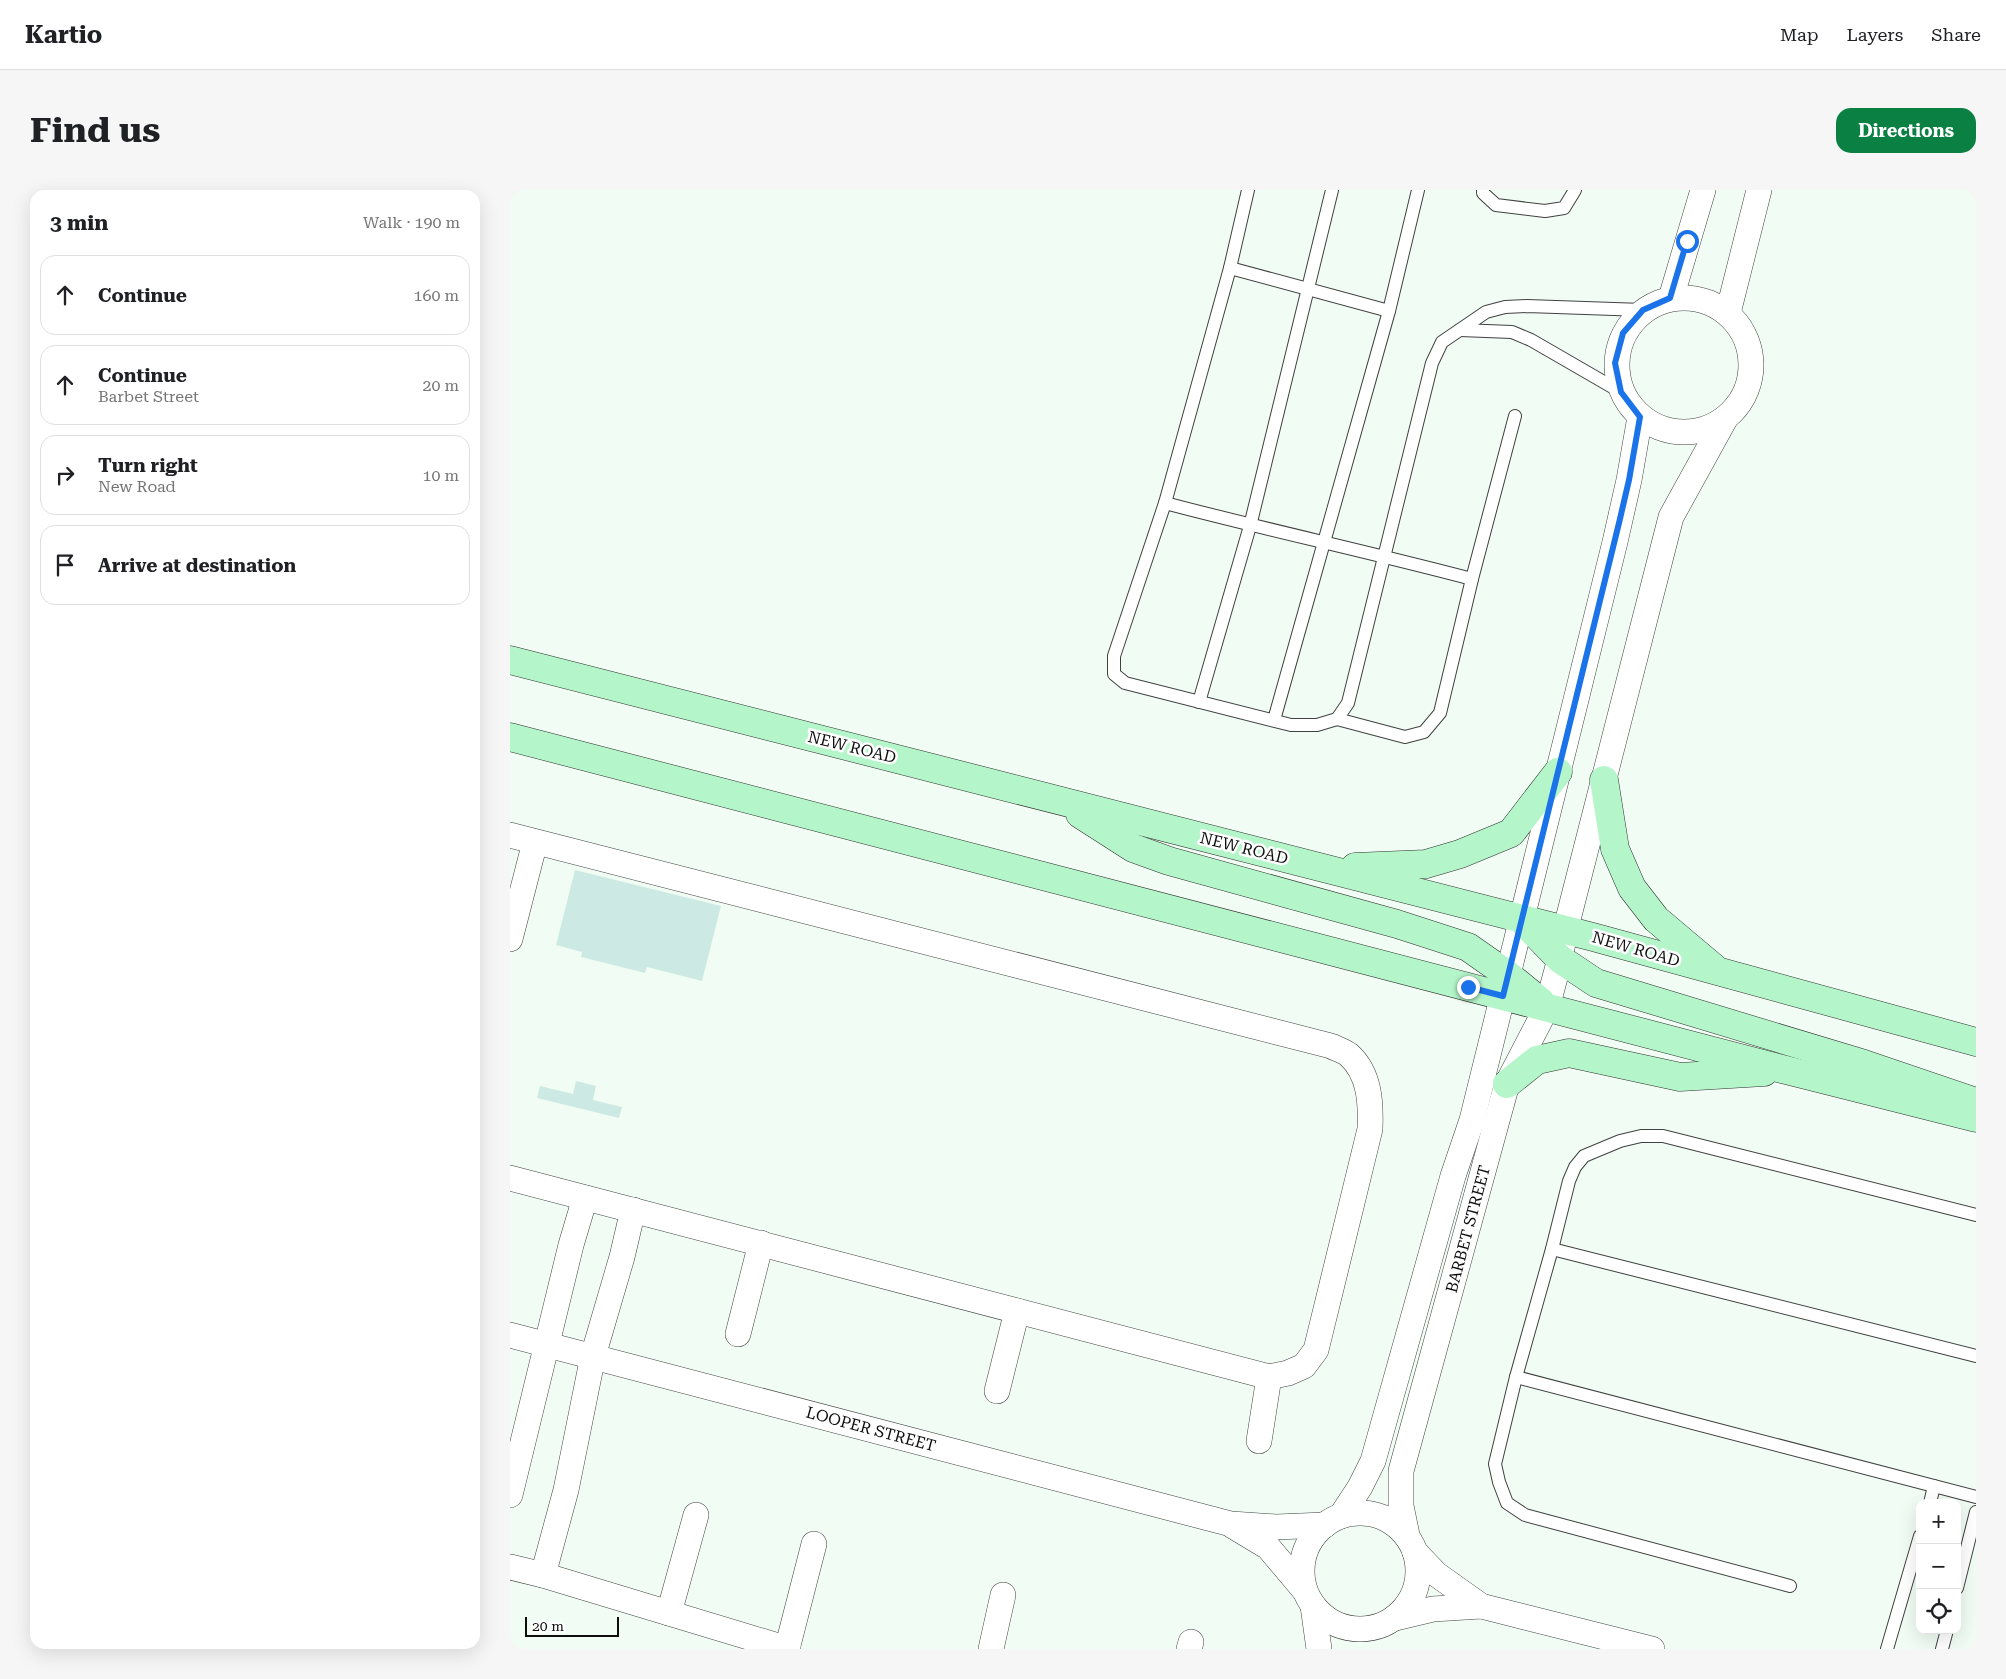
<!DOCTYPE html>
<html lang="en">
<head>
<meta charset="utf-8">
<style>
	:root { --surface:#fff; --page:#f6f6f6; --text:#202124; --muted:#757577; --line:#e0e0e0; --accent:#0b8043 }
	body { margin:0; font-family:"Roboto Serif",serif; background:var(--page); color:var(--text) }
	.controls { position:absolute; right:15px; bottom:15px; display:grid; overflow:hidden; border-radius:10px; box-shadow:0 5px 20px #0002 }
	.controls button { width:45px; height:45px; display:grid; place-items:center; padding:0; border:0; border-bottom:1px solid var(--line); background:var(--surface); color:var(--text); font:25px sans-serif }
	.scale { position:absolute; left:15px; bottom:12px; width:94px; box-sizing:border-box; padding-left:5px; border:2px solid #0e0e0e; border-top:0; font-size:14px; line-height:18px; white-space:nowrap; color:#0e0e0e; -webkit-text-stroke:4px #fff; paint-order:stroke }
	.stop { position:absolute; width:15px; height:15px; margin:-11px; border:4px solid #1a73e8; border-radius:50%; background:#fff }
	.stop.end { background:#1a73e8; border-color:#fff; box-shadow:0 1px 5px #0008 }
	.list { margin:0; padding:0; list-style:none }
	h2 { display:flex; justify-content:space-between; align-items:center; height:65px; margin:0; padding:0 20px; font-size:21px }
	h2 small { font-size:16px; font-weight:400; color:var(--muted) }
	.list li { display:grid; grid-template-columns:32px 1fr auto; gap:15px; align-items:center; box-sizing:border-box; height:80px; margin:0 10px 10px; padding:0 10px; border:1px solid var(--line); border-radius:15px }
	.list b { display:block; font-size:19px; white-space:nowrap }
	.list p { margin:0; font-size:16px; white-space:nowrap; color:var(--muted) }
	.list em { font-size:16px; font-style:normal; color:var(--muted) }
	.icon { flex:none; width:28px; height:28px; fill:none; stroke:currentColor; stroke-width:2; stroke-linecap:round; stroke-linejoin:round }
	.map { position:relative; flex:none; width:1466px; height:1459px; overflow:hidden; border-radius:15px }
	header { display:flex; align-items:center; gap:30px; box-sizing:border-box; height:70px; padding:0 25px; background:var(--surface); border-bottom:1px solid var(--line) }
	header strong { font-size:24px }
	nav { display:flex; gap:28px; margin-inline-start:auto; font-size:18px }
	.intro { display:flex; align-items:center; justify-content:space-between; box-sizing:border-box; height:120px; padding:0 30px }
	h1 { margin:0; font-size:35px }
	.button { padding:12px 22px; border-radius:15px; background:var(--accent); color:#fff; font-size:18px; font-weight:700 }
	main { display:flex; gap:30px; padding:0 30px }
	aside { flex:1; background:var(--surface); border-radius:15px; box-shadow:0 5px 20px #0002 }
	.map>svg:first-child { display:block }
</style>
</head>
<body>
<header>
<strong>Kartio</strong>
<nav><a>Map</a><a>Layers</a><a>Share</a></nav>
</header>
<div class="intro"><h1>Find us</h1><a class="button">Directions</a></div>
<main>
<aside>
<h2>3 min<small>Walk · 190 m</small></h2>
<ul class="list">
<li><svg class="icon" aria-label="ahead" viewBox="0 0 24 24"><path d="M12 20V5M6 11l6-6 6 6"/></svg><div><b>Continue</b></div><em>160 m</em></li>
<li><svg class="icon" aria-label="ahead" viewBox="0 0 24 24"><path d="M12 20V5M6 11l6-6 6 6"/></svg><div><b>Continue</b><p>Barbet Street</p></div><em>20 m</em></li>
<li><svg class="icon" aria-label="right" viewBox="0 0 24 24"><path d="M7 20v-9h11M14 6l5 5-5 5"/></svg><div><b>Turn right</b><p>New Road</p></div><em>10 m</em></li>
<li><svg class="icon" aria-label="arrive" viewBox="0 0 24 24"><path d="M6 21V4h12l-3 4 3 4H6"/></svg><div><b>Arrive at destination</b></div></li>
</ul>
</aside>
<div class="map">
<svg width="1466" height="1459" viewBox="0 0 1466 1459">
	<rect width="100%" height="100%" fill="#f1fdf4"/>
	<!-- pitch -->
	<g fill="#cceae3">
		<polygon points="65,680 211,716 192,791 137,777 135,783 71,767 72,762 46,755"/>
		<polygon points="66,891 86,896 83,910 112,917 109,928 27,908 30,896 63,904"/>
	</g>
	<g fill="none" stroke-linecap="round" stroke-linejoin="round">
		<defs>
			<g id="lane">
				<polyline points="738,0 720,78 655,313 604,466 604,484 615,493 781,535 807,535 827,529 838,513 922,173 932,152 976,122 995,117 1017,116 1133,120"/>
				<polyline points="973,0 973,3 986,15 1035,21 1054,18 1065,0"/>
				<polyline points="720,78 879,121"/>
				<polyline points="950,140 1002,142 1021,150 1111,202"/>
				<path d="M 655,313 C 757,340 860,362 962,389"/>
				<polyline points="689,512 740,336 822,0"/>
				<polyline points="827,529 895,547 914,542 930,523 962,389 1005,226"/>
				<polyline points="764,530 879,121 908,0"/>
				<polyline points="1042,1059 1466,1166"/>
				<polyline points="1006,1187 1466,1307"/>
				<polyline points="1420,1313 1424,1296"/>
				<polyline points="1280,1396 1015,1325 997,1313 989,1292 985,1274 1006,1187 1042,1059 1059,991 1065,977 1074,966 1110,951 1131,946 1153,946 1466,1025"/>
				<polyline points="1447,1398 1466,1322"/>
				<polyline points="1377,1459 1410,1346"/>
				<polyline points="1432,1459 1437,1440"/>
			</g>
			<g id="street">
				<circle cx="1174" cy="175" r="67"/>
				<polyline points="1161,108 1193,0"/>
				<polyline points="1218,123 1249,0"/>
				<path d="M 0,645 L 821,856 C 827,859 834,861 839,865 C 860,884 861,913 860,939 L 806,1160 L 794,1176 L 778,1183 L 759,1187 L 0,988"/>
				<polyline points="0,749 25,652"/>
				<polyline points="228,1144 251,1053"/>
				<polyline points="0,1145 721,1334 766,1337 815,1335"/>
				<polyline points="487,1201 507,1121"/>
				<polyline points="749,1251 759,1187"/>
				<polyline points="0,1305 61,1055 75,1008"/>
				<circle cx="850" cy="1381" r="58"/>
				<polyline points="831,1326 850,1297 863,1271 943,986 962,930 1105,352 1119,290 1130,227"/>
				<polyline points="723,1336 758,1357 795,1401"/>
				<polyline points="897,1345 891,1316 891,1281 997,894 1037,817 1050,769 1055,741 1161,327 1215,229"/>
				<polyline points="905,1362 926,1384 971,1416"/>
				<polyline points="0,1377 33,1385 278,1459"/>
				<polyline points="33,1385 56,1300 83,1166 112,1067 123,1020"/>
				<polyline points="803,1416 809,1459"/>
				<polyline points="159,1423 186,1325"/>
				<polyline points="885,1428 923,1419 971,1416 1142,1459"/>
				<polyline points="277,1459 304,1354"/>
				<polyline points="481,1459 493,1405"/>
				<polyline points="679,1459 681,1452"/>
			</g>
			<g id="secondary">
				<polyline points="0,470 1083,747 1466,852"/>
				<polyline points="0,547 1276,880 1466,928"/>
				<polyline points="1094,590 1105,659 1122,698 1146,729 1203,777"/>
				<polyline points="570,624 623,658 659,671 887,734 958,757 998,785 1031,812"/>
				<polyline points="845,677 916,674 950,664 1001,643 1048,582"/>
				<polyline points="1011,729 1050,769 1086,793 1354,874 1466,912"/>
				<polyline points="997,894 1027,870 1059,863 1170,887 1254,882"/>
			</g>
		</defs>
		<!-- lane casing -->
		<use href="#lane" stroke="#414141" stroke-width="14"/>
		<!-- street casing -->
		<use href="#street" stroke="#414141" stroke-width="26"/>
		<!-- secondary casing -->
		<use href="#secondary" stroke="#303030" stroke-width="29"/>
		<!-- lane -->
		<use href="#lane" stroke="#fff" stroke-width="12"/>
		<!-- street -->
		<use href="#street" stroke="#fff" stroke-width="25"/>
		<!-- secondary -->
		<use href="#secondary" stroke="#b4f5c9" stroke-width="28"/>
	</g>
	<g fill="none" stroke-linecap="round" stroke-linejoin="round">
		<!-- route -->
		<polyline stroke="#1a73e8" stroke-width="6" points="958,797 993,806 1109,333 1119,290 1130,227 1111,202 1105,173 1113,143 1133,120 1160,108 1177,51"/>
	</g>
	<g text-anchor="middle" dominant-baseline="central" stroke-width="5" stroke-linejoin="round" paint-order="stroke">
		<!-- street labels -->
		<g font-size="16" fill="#0e0e0e" stroke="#fff">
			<text transform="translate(342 557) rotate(14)">NEW ROAD</text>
			<text transform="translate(734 658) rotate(14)">NEW ROAD</text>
			<text transform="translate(1126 759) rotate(16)">NEW ROAD</text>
			<text transform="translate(958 1039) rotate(-75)">BARBET STREET</text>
			<text transform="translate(361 1239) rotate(15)">LOOPER STREET</text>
		</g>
	</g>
</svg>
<div class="controls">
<button>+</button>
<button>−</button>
<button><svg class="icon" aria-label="locate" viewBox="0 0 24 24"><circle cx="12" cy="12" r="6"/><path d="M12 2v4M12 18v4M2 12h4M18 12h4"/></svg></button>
</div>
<div class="scale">20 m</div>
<div class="stop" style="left:1177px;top:51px"></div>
<div class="stop end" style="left:958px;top:797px"></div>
</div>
</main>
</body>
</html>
